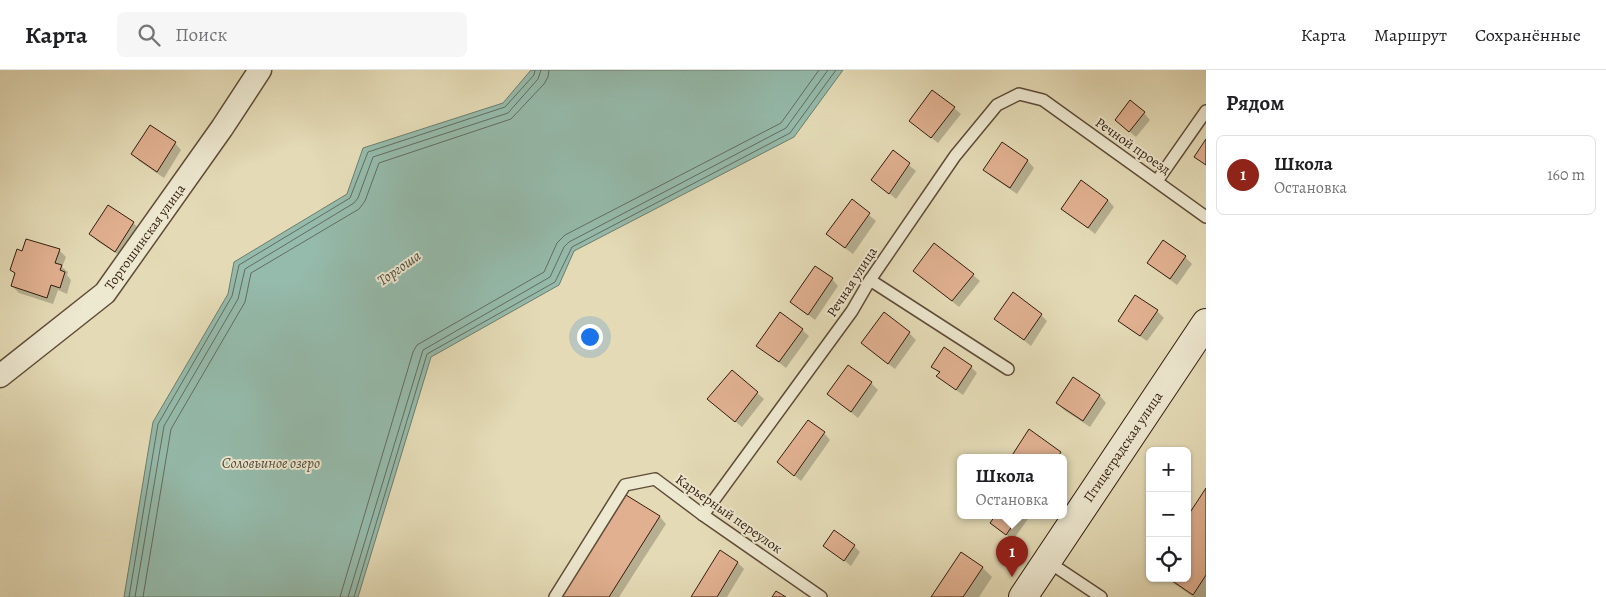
<!DOCTYPE html>
<html lang="ru">
<head>
<meta charset="utf-8">
<style>
	:root { --surface:#fff; --page:#f6f6f6; --text:#202124; --muted:#757577; --line:#e0e0e0; --accent:#8f2418 }
	body { margin:0; font-family:Alegreya,serif; background:var(--page); color:var(--text) }
	.controls { position:absolute; right:15px; bottom:15px; display:grid; overflow:hidden; border-radius:8px; box-shadow:0 1px 4px #0004 }
	.controls button { width:45px; height:45px; display:grid; place-items:center; padding:0; border:0; border-bottom:1px solid var(--line); background:var(--surface); color:var(--text); font:25px sans-serif }
	.you { position:absolute; left:589px; top:266px; width:18px; height:18px; margin:-12px; border:4px solid #fff; border-radius:50%; background:#1a73e8; box-shadow:0 0 0 8px #1a73e833 }
	.badge { display:grid; place-items:center; width:32px; height:32px; border-radius:50%; background:var(--accent); color:#fff; font-size:16px; font-weight:700 }
	.pin { position:absolute; translate:-50% -41px; filter:drop-shadow(0 1px 2px #0008) }
	.pin::after { content:''; position:absolute; top:26px; width:18px; height:15px; background:inherit; clip-path:polygon(0 0,100% 0,50% 100%) }
	.popup { position:absolute; left:957px; top:384px; width:110px; height:65px; box-sizing:border-box; display:grid; place-content:center; border-radius:8px; background:var(--surface); filter:drop-shadow(0 1px 4px #0005); font-size:16px; white-space:nowrap; color:var(--muted) }
	.popup b { font-size:19px; color:var(--text) }
	.popup::after { content:''; position:absolute; left:50%; top:100%; margin-left:-10px; border:10px solid transparent; border-top-color:var(--surface) }
	.list { margin:0; padding:0; list-style:none }
	h2 { display:flex; justify-content:space-between; align-items:center; height:65px; margin:0; padding:0 20px; font-size:21px }
	h2 small { font-size:16px; font-weight:400; color:var(--muted) }
	.list li { display:grid; grid-template-columns:32px 1fr auto; gap:15px; align-items:center; box-sizing:border-box; height:80px; margin:0 10px 10px; padding:0 10px; border:1px solid var(--line); border-radius:8px }
	.list b { display:block; font-size:19px; white-space:nowrap }
	.list p { margin:0; font-size:16px; white-space:nowrap; color:var(--muted) }
	.list em { font-size:16px; font-style:normal; color:var(--muted) }
	.icon { flex:none; width:28px; height:28px; fill:none; stroke:currentColor; stroke-width:2; stroke-linecap:round; stroke-linejoin:round }
	.map { position:relative; flex:none; width:1206px; height:527px; overflow:hidden }
	header { display:flex; align-items:center; gap:30px; box-sizing:border-box; height:70px; padding:0 25px; background:var(--surface); border-bottom:1px solid var(--line) }
	header strong { font-size:24px }
	nav { display:flex; gap:28px; margin-inline-start:auto; font-size:18px }
	.search { width:350px; height:45px; background:var(--page); display:flex; align-items:center; gap:12px; box-sizing:border-box; padding:0 18px; border-radius:8px; color:var(--muted); font-size:19px }
	main { display:flex }
	aside { flex:1; background:var(--surface) }
	.map>svg:first-child { display:block }
</style>
</head>
<body>
<header>
<strong>Карта</strong>
<div class="search"><svg class="icon" aria-label="search" viewBox="0 0 24 24"><circle cx="10" cy="10" r="6"/><path d="M15 15l6 6"/></svg>Поиск</div>
<nav><a>Карта</a><a>Маршрут</a><a>Сохранённые</a></nav>
</header>
<main>
<div class="map">
<svg width="1206" height="527" viewBox="0 0 1206 527">
	<rect width="100%" height="100%" fill="#e4dbb6"/>
	<filter id="stains"><feTurbulence type="fractalNoise" baseFrequency=".004" numOctaves="4"/><feColorMatrix values="0 0 0 0 .2 0 0 0 0 .09 0 0 0 0 .02 0 0 0 .5 -.17"/></filter>
	<radialGradient id="worn" r=".72"><stop offset=".6" stop-color="#630" stop-opacity="0"/><stop offset="1" stop-color="#630" stop-opacity=".3"/></radialGradient>
	<!-- water -->
	<polygon fill="#95bbac" stroke="#6e7c6d" points="531,0 843,0 794,67 574,181 559,215 431,287 358,527 124,527 153,352 228,224 234,192 347,124 363,78 503,33"/>
	<!-- shadow -->
	<g fill="#0003">
		<polygon points="954,38 961,44 938,73 910,51"/>
		<polygon points="1144,43 1150,50 1136,67 1123,56"/>
		<polygon points="175,73 181,80 164,108 139,91 133,84"/>
		<polygon points="1002,74 1028,91 1034,98 1017,124 991,106 984,100"/>
		<polygon points="893,82 916,101 896,129 873,110"/>
		<polygon points="1108,130 1114,137 1095,164 1063,138"/>
		<polygon points="852,131 876,151 853,184 834,170"/>
		<polygon points="133,153 140,159 122,187 97,171 91,164"/>
		<polygon points="59,180 66,187 62,197 68,202 67,205 71,210 67,224 58,220 53,234 19,223 12,216 16,204 11,200 23,183"/>
		<polygon points="1185,187 1192,194 1177,215 1148,193"/>
		<polygon points="973,205 980,211 959,237 921,207"/>
		<polygon points="832,209 838,216 815,250 792,232"/>
		<polygon points="1157,241 1164,248 1147,271 1126,257 1119,251"/>
		<polygon points="1041,245 1047,251 1031,276 996,248"/>
		<polygon points="802,260 809,266 786,298 758,276"/>
		<polygon points="909,263 916,270 895,299 869,279"/>
		<polygon points="933,297 971,297 977,303 963,325 945,312 938,306 940,304"/>
		<polygon points="732,301 764,329 742,357 715,335"/>
		<polygon points="1074,309 1100,326 1106,333 1090,357 1064,340 1057,333"/>
		<polygon points="871,313 878,320 858,348 828,324"/>
		<polygon points="1029,361 1067,390 1063,395 1063,388 1014,388 1012,387"/>
		<polygon points="824,363 830,370 801,411 785,398"/>
		<polygon points="1206,421 1206,527 1193,527 1166,508 1187,508"/>
		<polygon points="627,426 660,447 666,454 619,527 562,527"/>
		<polygon points="996,446 1024,446 1028,449 1013,470 992,453"/>
		<polygon points="825,475 854,476 860,482 851,496"/>
		<polygon points="720,482 738,493 744,499 727,527 693,527"/>
		<polygon points="983,498 992,507 979,527 934,527"/>
	</g>
	<g fill="none" stroke-linecap="round" stroke-linejoin="round">
		<!-- shore -->
		<g stroke="#646c5e" stroke-width="1">
			<polyline points="129,527 158,354 232,226 239,195 350,128 368,82 505,37 534,5 535,0"/>
			<polyline points="135,527 164,356 238,229 245,199 354,133 358,128 373,87 508,43 538,9 541,0"/>
			<polyline points="143,527 171,359 245,232 251,203 359,139 365,131 379,93 511,49 544,14 548,7 549,0"/>
			<polyline points="340,527 413,282 417,275 544,202 557,173 565,165 781,53 819,0"/>
			<polyline points="348,527 423,280 550,207 564,177 569,172 786,58 828,0"/>
			<polyline points="354,527 427,284 555,212 572,177 790,63 836,0"/>
		</g>
	</g>
	<!-- building -->
	<g fill="#e0b090" stroke="#341d0f">
		<polygon points="932,20 955,37 931,68 909,51"/>
		<polygon points="1130,30 1145,42 1129,62 1115,50"/>
		<polygon points="150,55 176,72 157,102 131,84"/>
		<polygon points="1206,69 1206,95 1194,87"/>
		<polygon points="1002,72 1028,90 1010,118 983,100"/>
		<polygon points="893,80 910,93 889,124 871,110"/>
		<polygon points="1081,110 1108,130 1088,158 1061,139"/>
		<polygon points="852,129 870,143 845,178 826,164"/>
		<polygon points="108,135 134,152 115,182 89,164"/>
		<polygon points="26,169 60,179 55,193 62,195 60,200 65,202 60,218 51,215 47,228 11,216 15,203 10,200 17,179 22,181"/>
		<polygon points="1163,170 1186,186 1170,209 1147,193"/>
		<polygon points="934,173 974,204 952,231 913,201"/>
		<polygon points="815,196 833,208 808,245 790,232"/>
		<polygon points="1013,222 1042,244 1024,270 994,249"/>
		<polygon points="1135,225 1158,240 1140,266 1118,251"/>
		<polygon points="780,242 803,259 779,292 756,276"/>
		<polygon points="884,242 910,262 888,294 861,273"/>
		<polygon points="944,277 972,296 956,320 936,306 940,302 931,297"/>
		<polygon points="848,295 872,312 851,342 827,324"/>
		<polygon points="732,300 758,322 735,352 707,329"/>
		<polygon points="1073,307 1100,325 1083,351 1056,333"/>
		<polygon points="808,350 825,362 794,406 777,392"/>
		<polygon points="1029,359 1061,382 1057,388 1013,388 1011,387"/>
		<polygon points="1206,418 1206,505 1193,525 1168,508 1187,508 1187,447"/>
		<polygon points="626,425 660,446 609,527 561,527"/>
		<polygon points="995,446 1019,446 1006,465 990,453"/>
		<polygon points="834,460 855,475 844,491 823,476"/>
		<polygon points="720,480 738,492 717,527 691,527"/>
		<polygon points="961,482 983,497 963,527 931,527"/>
		<polygon points="776,521 786,527 772,527"/>
	</g>
	<g fill="none" stroke-linecap="round" stroke-linejoin="round">
		<defs>
			<g id="lane">
				<polyline points="1157,111 1206,41"/>
				<polyline points="870,210 1008,299"/>
				<polyline points="703,445 852,241 870,210 955,86 997,35 1019,24 1043,30 1206,147"/>
				<polyline points="1047,491 1101,527"/>
				<polyline points="555,527 625,415 655,409 703,445 821,527"/>
			</g>
			<polyline id="street" points="0,306 105,223 222,58 260,0"/>
			<polyline id="secondary" points="1023,527 1206,253"/>
		</defs>
		<!-- lane casing -->
		<use href="#lane" stroke="#604c39" stroke-width="14"/>
		<!-- street casing -->
		<use href="#street" stroke="#604c39" stroke-width="25"/>
		<!-- secondary casing -->
		<use href="#secondary" stroke="#341d0f" stroke-width="30"/>
		<!-- lane -->
		<use href="#lane" stroke="#ede8d0" stroke-width="11"/>
		<!-- street -->
		<use href="#street" stroke="#ede8d0" stroke-width="22"/>
		<!-- secondary -->
		<use href="#secondary" stroke="#ede8d0" stroke-width="28"/>
	</g>
	<g text-anchor="middle" dominant-baseline="central" stroke-width="4" stroke-linejoin="round" paint-order="stroke">
		<!-- street labels -->
		<g font-size="14" fill="#341d0f" stroke="#ede8d0">
			<text transform="translate(1133 76) rotate(35)">Речной проезд</text>
			<text transform="translate(145 167) rotate(-54)">Торгошинская улица</text>
			<text transform="translate(852 212) rotate(-57)">Речная улица</text>
			<text transform="translate(1123 377) rotate(-56)">Птицеградская улица</text>
			<text transform="translate(729 444) rotate(35)">Карьерный переулок</text>
		</g>
		<!-- water labels -->
		<g font-size="15" font-style="italic" fill="#514c3e" stroke="#ede8d0">
			<text transform="translate(399 198) rotate(-35)">Торгоша</text>
			<text x="271" y="393">Соловьиное озеро</text>
		</g>
	</g>
	<rect width="100%" height="100%" filter="url(#stains)"/>
	<rect width="100%" height="100%" fill="url(#worn)"/>
</svg>
<div class="controls">
<button>+</button>
<button>−</button>
<button><svg class="icon" aria-label="locate" viewBox="0 0 24 24"><circle cx="12" cy="12" r="6"/><path d="M12 2v4M12 18v4M2 12h4M18 12h4"/></svg></button>
</div>
<div class="you"></div>
<div class="pin badge" style="left:1012px;top:507px">1</div>
<div class="popup"><b>Школа</b>Остановка</div>
</div>
<aside>
<h2>Рядом<small></small></h2>
<ul class="list">
<li><span class="badge">1</span><div><b>Школа</b><p>Остановка</p></div><em>160 m</em></li>
</ul>
</aside>
</main>
</body>
</html>
